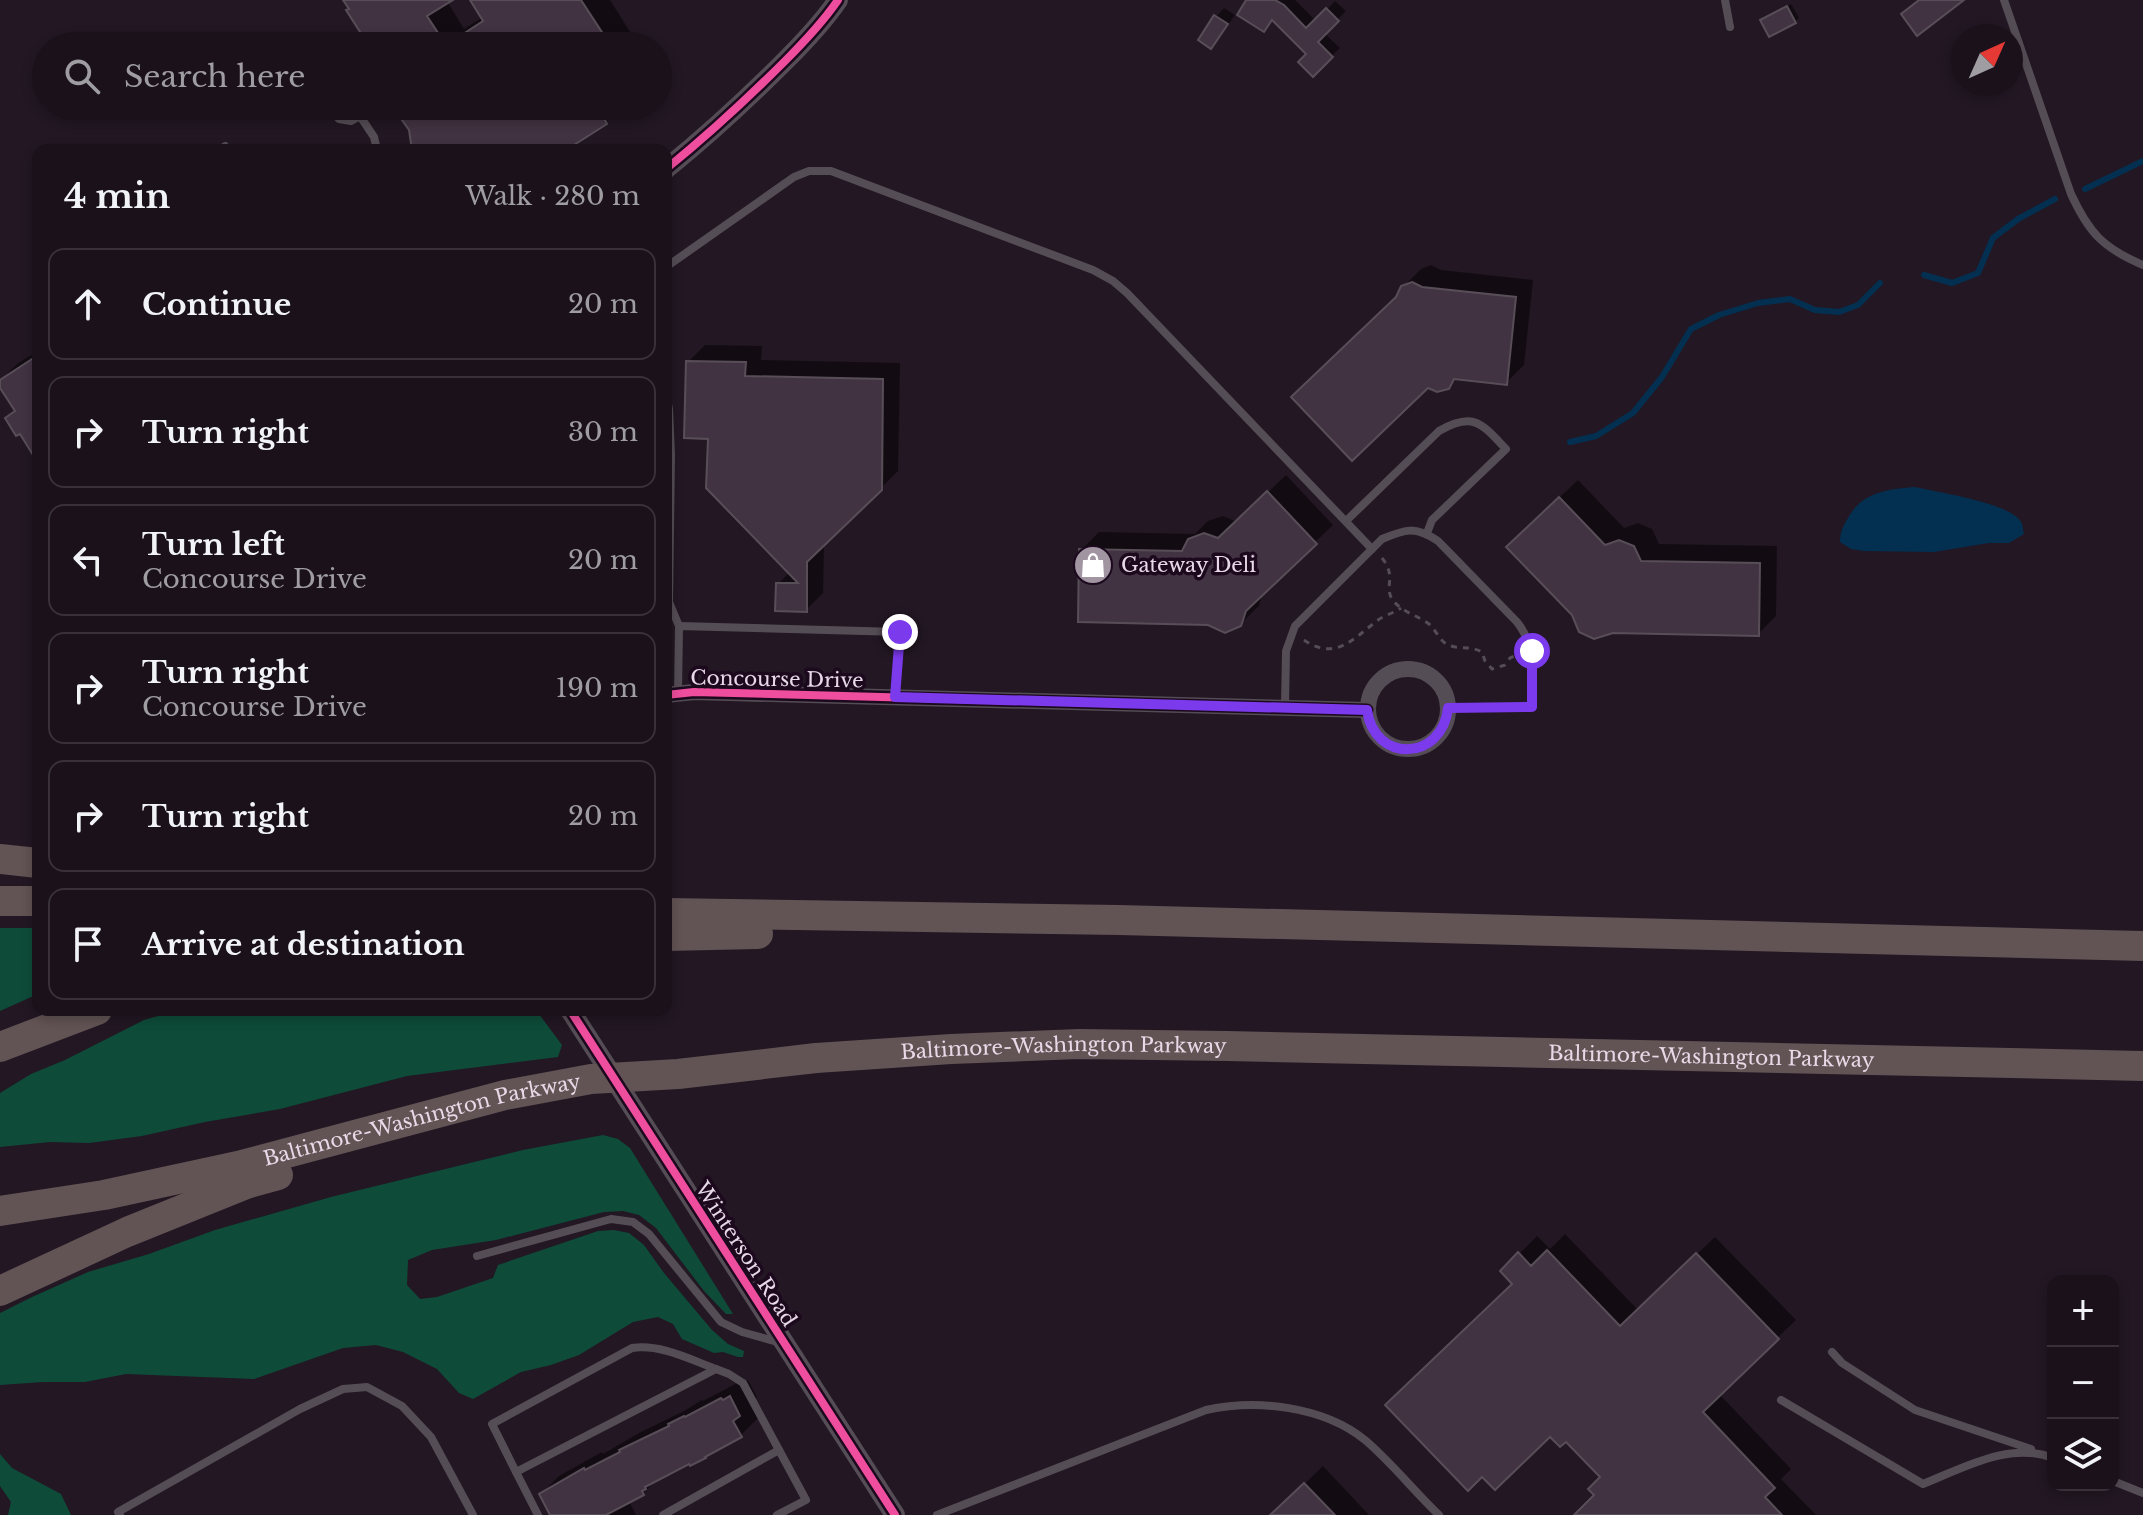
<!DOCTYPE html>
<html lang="en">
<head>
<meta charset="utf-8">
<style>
	:root { --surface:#1a111a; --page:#271f27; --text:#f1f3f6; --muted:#9f9da2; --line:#383139 }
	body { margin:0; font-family:"Libre Baskerville",serif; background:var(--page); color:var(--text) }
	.controls { position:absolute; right:24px; bottom:24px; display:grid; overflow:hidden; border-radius:16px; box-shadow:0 4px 12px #0003 }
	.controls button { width:72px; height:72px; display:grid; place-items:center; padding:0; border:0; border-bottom:2px solid var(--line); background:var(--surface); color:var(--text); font:40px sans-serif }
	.compass { position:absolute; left:1951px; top:24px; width:72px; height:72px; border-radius:50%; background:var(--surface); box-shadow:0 4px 12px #0003; rotate:45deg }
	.stop { position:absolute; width:24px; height:24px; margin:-18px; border:6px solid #7c3aed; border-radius:50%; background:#fff }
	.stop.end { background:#7c3aed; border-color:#fff; box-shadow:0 2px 8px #0008 }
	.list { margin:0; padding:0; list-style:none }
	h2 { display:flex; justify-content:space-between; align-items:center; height:104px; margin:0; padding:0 32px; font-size:34px }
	h2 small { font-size:26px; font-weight:400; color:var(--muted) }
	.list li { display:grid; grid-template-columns:52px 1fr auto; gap:24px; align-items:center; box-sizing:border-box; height:112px; margin:0 16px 16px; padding:0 16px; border:2px solid var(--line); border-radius:16px }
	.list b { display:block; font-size:30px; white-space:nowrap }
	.list p { margin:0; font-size:26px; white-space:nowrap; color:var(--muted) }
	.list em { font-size:26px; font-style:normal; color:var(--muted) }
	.icon { flex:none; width:44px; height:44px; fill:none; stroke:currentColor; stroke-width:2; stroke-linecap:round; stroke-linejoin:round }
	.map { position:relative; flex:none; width:2143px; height:1515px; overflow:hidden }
	.search { position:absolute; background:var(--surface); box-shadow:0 4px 12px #0003; left:32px; top:32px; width:640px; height:88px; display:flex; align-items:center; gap:20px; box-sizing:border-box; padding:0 28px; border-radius:44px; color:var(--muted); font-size:30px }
	.panel { position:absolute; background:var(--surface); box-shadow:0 4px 12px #0003; left:32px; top:144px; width:640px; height:872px; border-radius:16px }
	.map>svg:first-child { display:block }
</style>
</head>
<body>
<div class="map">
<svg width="2143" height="1515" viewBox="0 0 2143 1515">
	<rect width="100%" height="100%" fill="#221723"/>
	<!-- forest -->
	<g fill="#0e4c39">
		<polygon points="0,928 38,928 38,994 0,1011"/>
		<polygon points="179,1010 536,1010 562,1045 558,1057 407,1076 280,1109 205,1122 142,1136 89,1143 50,1142 0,1147 0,1093 31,1074 65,1060 144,1020"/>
		<polygon points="603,1135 618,1139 630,1148 733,1314 726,1314 704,1291 656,1228 639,1215 623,1211 604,1212 496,1240 432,1250 408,1260 407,1285 420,1299 437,1297 493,1278 498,1265 598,1231 614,1230 629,1233 644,1245 664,1273 712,1330 728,1344 744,1351 743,1357 738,1357 723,1352 714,1353 682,1339 673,1324 658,1317 633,1322 579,1355 551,1365 521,1372 473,1399 459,1393 437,1369 403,1352 376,1345 343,1348 254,1379 126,1374 85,1382 43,1382 0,1385 0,1313 32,1297 88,1272 149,1254 215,1230 331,1197 523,1150"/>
		<polygon points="0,1454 12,1468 61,1494 71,1515 8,1515 11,1502 0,1486"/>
	</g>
	<!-- water -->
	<path fill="#033051" d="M 1915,487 C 1936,492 2011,503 2021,522 C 2023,524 2023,531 2024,534 L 2009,543 L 1989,543 L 1934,552 L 1864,551 L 1851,549 L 1840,542 C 1840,532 1843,526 1848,518 C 1862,492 1888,489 1915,487 Z"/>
	<!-- shadow -->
	<g fill="#0007">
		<polygon points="350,0 448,0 447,1 464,29 483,17 472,0 610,0 639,46 339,46 361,31 351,8"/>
		<polygon points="1249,0 1295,0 1316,21 1335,1 1346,11 1324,33 1340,48 1313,74 1309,54 1274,19 1264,30"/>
		<polygon points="1791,4 1799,18 1795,22 1766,17"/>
		<polygon points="1224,8 1235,15 1219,38 1211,46 1216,17"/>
		<polygon points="396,106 622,106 606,122 563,150 414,150 411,129"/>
		<polygon points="1431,265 1441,270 1533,280 1524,365 1506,383 1458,377 1448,387 1398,297 1403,287 1421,269"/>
		<polygon points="705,345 762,346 761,360 900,363 898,471 824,544 823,593 806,610 778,584 790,572 710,437 688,362"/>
		<polygon points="38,351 38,450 7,419 16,410 0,384 0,381 17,364"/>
		<polygon points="1286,475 1333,525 1263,592 1259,606 1240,624 1081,550 1099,532 1195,534 1208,521 1223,516 1237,522"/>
		<polygon points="1578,480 1624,528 1638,523 1652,529 1659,544 1777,546 1776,616 1758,634 1526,529"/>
		<polygon points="1565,1234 1638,1310 1715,1237 1796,1320 1719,1394 1791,1469 1781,1479 1816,1515 1576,1515 1597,1495 1602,1477 1514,1283 1502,1271 1537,1236 1550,1249"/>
		<polygon points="748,1380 757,1397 751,1404 758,1418 741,1435 658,1478 643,1494 629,1501 636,1515 552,1515 541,1494 559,1476 602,1452 603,1454 639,1433 684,1411 702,1400 703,1401 739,1382 741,1384"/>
		<polygon points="1323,1466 1369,1515 1272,1515"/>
	</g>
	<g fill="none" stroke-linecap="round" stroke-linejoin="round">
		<!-- stream -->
		<g stroke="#033051" stroke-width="6">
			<polyline points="2085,189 2143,161"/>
			<polyline points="1924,275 1952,283 1978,273 1993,238 2018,219 2055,199"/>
			<polyline points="1570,442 1596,436 1633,413 1662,377 1691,329 1719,315 1758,303 1790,299 1815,310 1839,312 1858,305 1880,283"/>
		</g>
	</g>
	<!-- building -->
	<g fill="#423342" stroke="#584e58" stroke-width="2">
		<polygon points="343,0 453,0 427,16 446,45 483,21 470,0 581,0 611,46 343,46 362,35 346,10 349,9"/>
		<polygon points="1246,0 1275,0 1284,5 1306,28 1326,8 1339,21 1318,42 1333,57 1313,77 1298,62 1306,54 1272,20 1264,32 1237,15"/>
		<polygon points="1919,0 1964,0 1917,36 1901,14"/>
		<polygon points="1787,6 1796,23 1769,37 1760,20"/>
		<polygon points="1214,15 1228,24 1211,49 1198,40"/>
		<polygon points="392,106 623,106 604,118 607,124 566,150 412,150 409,130"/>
		<polygon points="1412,282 1422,287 1516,297 1507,385 1454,379 1449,389 1437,392 1428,388 1352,461 1291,397 1396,297 1401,286"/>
		<polygon points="38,355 38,463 20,434 16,436 5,418 15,411 0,388 0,380"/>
		<polygon points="686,361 746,362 745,376 883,379 882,490 807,562 807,612 775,611 776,583 798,583 706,488 708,439 684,438"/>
		<polygon points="1267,491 1317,544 1246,611 1241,626 1225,633 1208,625 1078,622 1079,549 1182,551 1188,539 1204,533 1218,538"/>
		<polygon points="1559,497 1605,545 1619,540 1634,546 1641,561 1760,563 1759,636 1613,633 1594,639 1579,632 1572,615 1506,547"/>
		<polygon points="1547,1250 1620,1326 1696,1253 1779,1339 1703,1412 1775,1488 1765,1497 1782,1515 1574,1515 1594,1495 1588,1489 1600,1477 1566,1442 1560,1447 1550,1437 1495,1490 1482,1477 1468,1491 1385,1405 1512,1284 1500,1271 1518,1252 1531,1266"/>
		<polygon points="730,1396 740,1416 733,1421 742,1437 705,1457 706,1458 690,1466 689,1464 645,1487 646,1489 642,1491 644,1495 606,1515 550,1515 539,1494 584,1468 585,1470 620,1452 619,1450 669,1426 668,1424 684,1416 685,1417 721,1398 723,1400"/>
		<polygon points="1304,1483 1335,1515 1270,1515"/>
	</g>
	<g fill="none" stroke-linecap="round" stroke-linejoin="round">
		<!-- path -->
		<g stroke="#554d56" stroke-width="3" stroke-dasharray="6 6" stroke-linecap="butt">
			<path d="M 1382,558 C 1397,577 1384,586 1392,599 C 1401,612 1417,615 1429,624 C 1437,631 1440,643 1451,646 C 1462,649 1471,646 1482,652 L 1485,661 L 1492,669 L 1505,665 L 1510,658 L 1517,655"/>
			<path d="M 1304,640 C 1336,662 1354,638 1378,620 C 1385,615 1394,613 1401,608"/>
		</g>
		<!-- service -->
		<g stroke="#554d55" stroke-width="8">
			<polyline points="1725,0 1730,27"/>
			<path d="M 2004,0 L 2071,194 C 2089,233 2103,248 2143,265"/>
			<path d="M 304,46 C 312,39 320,41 330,46"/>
			<polyline points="326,106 339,119 351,121 360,116 363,106"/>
			<polyline points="360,116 374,137 377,150"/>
			<polyline points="225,146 227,150"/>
			<polyline points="666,267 794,177 809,171 831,171 1093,270 1113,281 1127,293 1372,549"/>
			<polyline points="666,394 669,409 671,455 669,602 679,626"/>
			<path d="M 1346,521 L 1439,431 C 1474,411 1482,424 1506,449 L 1432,520 L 1427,533"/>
			<polyline points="678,694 679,626 900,632 895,697"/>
			<path d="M 1285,708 L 1286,651 L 1295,626 L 1382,539 C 1406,529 1415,526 1438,541 L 1517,622 C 1537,647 1532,676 1532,707 L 1448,708"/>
			<polyline points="477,1256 611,1219 633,1222 649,1234 721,1322 742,1332 781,1343"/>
			<polyline points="1832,1352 1842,1363 1915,1410 2031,1449"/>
			<path d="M 1781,1400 L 1923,1484 C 1963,1468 2010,1441 2053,1458"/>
			<path d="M 516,1472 L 492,1424 L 632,1348 C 661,1344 689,1359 716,1369"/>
			<polyline points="2113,1481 2143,1493"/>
			<polyline points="120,1515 118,1512 300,1409 343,1389 367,1387 402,1406 431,1437 473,1515"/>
			<polyline points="538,1515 516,1472 716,1369 729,1374 743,1383 779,1450 663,1515"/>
			<polyline points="777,1515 806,1500 779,1450"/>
			<path d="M 937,1515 L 1206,1410 C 1257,1399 1323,1406 1365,1440 C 1391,1462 1414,1491 1439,1515"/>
		</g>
		<!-- minor -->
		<g stroke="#554d55" stroke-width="16">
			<circle cx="1408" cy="709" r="40"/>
			<polyline points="666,695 694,692 1367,710"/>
		</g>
		<!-- tertiary -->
		<g stroke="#554d55" stroke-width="20">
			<path d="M 666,169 C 708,135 747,99 785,61 C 804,42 823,22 838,0"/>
			<polyline points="570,1010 895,1515"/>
		</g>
		<!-- motorway -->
		<g stroke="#625354" stroke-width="30">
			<polyline points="0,859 38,863"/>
			<polyline points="0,901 38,901"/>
			<polyline points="666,913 1119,920 2143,946"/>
			<polyline points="666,936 758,934"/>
			<polyline points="0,1047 97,1010"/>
			<path id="s1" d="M 0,1211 L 104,1195 L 238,1166 L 505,1095 L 591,1079 L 678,1074 L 816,1058 L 951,1049 L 1079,1044 L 1227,1046 L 2143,1066"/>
			<polyline points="0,1291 127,1232 246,1184 278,1175"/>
		</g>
		<defs>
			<g id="cycleway">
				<path d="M 666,169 C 708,135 747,99 785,61 C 804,42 823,22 838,0"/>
				<polyline points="666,695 694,692 1367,710"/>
				<polyline points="570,1010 895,1515"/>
			</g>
		</defs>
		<!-- cycleway casing -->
		<use href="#cycleway" stroke="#1c091e" stroke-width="13"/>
		<!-- cycleway -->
		<use href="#cycleway" stroke="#ef4d9e" stroke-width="8"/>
	</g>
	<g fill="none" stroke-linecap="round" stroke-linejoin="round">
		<!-- route -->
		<path stroke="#7c3aed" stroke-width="10" d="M 900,632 L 895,697 L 1367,710 C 1374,763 1442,762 1448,708 L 1532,707 L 1532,651"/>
	</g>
	<!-- icons -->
	<defs>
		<symbol id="shop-disc" viewBox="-11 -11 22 22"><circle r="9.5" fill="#a295a2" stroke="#1c091e"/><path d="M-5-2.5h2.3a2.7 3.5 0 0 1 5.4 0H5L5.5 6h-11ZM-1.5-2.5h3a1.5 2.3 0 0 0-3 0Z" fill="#fff"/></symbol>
	</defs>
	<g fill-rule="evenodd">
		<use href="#shop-disc" x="1071" y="543" width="44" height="44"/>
	</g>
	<g text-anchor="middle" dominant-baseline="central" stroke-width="7" stroke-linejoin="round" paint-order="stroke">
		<!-- poi labels -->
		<g font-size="20" fill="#e7d9e7" stroke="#1c091e" text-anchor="start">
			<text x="1121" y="565">Gateway Deli</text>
		</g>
		<!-- street labels -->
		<g font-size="20" fill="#e7d9e7" stroke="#1c091e">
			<text transform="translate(777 679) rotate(1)">Concourse Drive</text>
			<text stroke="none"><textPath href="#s1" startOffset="1080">Baltimore-Washington Parkway</textPath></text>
			<text stroke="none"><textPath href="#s1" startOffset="1728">Baltimore-Washington Parkway</textPath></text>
			<text stroke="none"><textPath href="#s1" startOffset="432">Baltimore-Washington Parkway</textPath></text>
			<text transform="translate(746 1254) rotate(57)">Winterson Road</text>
		</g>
	</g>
</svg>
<div class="controls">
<button>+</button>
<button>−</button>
<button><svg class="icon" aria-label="layers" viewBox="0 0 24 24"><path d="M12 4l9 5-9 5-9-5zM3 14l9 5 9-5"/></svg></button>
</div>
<svg class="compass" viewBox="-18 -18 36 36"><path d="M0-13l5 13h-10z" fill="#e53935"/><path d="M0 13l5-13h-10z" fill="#9f9da2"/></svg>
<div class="stop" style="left:1532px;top:651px"></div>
<div class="stop end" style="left:900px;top:632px"></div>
<div class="search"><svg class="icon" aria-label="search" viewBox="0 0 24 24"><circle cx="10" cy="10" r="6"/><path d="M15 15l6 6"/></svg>Search here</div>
<section class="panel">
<h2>4 min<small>Walk · 280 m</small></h2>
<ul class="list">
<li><svg class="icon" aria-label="ahead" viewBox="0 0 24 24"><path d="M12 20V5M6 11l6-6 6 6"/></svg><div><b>Continue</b></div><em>20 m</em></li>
<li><svg class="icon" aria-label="right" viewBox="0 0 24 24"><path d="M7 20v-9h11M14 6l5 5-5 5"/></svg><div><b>Turn right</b></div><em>30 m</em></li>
<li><svg class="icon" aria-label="left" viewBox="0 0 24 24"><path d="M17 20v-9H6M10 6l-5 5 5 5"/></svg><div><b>Turn left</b><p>Concourse Drive</p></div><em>20 m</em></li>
<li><svg class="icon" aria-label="right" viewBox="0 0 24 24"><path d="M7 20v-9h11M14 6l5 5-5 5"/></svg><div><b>Turn right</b><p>Concourse Drive</p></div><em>190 m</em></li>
<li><svg class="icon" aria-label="right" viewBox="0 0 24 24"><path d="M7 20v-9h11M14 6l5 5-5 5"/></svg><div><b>Turn right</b></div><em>20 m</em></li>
<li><svg class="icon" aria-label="arrive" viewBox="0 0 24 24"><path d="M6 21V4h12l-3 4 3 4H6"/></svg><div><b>Arrive at destination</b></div></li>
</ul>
</section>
</div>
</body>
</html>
